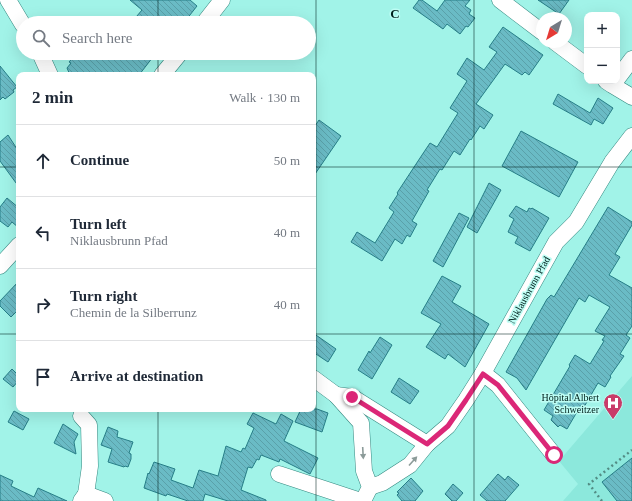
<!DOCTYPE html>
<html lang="en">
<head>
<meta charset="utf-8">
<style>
	:root { --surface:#fff; --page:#f6f6f7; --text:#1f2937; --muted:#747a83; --line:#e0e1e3 }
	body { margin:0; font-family:Georgia,serif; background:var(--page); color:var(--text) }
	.controls { position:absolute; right:12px; top:12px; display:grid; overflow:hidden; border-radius:8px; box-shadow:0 4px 16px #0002 }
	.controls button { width:36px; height:36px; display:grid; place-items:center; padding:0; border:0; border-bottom:1px solid var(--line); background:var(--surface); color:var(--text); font:20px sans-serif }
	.compass { position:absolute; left:536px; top:12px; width:36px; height:36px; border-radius:50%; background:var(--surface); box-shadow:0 4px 16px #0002; rotate:218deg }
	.stop { position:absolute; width:12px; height:12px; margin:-9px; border:3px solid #db2777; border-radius:50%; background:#fff }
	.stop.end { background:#db2777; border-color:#fff; box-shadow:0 1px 4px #0008 }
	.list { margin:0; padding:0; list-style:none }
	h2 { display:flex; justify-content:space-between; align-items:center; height:52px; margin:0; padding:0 16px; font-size:17px }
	h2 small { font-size:13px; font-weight:400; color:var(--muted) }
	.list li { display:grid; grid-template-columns:26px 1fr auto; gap:12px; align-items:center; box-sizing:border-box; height:72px; padding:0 16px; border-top:1px solid var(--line) }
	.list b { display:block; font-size:15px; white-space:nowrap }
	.list p { margin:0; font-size:13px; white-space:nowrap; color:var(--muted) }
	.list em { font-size:13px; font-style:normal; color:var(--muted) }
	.icon { flex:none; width:22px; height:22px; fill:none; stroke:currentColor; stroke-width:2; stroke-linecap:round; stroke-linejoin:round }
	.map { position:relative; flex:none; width:632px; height:501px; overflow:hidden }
	.search { position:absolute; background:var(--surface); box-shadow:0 4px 16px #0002; left:16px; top:16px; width:300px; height:44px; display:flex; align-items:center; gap:10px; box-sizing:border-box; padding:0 14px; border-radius:22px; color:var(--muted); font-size:15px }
	.panel { position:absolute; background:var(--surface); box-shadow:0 4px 16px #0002; left:16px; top:72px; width:300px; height:340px; border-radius:8px }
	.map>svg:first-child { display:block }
</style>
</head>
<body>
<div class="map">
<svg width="632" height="501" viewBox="0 0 632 501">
	<defs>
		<pattern id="building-back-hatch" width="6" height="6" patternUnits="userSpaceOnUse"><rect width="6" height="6" fill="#6abbc5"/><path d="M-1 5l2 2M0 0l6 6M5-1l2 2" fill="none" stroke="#5aa0a9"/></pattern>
	</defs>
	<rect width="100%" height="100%" fill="#a1f3e8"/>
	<!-- built -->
	<polygon fill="#8ce8dc" points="632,376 632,501 563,501 578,484 559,461"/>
	<!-- building -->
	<g fill="url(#building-back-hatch)" stroke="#267e87">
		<polygon points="130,0 190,0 197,6 186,20 184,17 179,23 131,23 142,10"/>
		<polygon points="419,0 422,0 437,11 445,0 470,0 465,6 471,10 469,14 475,18 468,27 466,26 460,34 447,24 443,29 413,8"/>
		<polygon points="538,0 569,0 559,14"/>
		<polygon points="503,27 543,55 529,75 525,72 522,75 505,64 476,104 493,115 484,129 480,126 471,140 470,139 460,155 454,151 442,170 440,169 427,190 429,191 412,221 417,224 410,237 407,235 402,244 395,239 382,261 351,242 357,232 375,243 394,212 389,208 398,194 397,193 420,158 430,143 437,147 458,113 450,108 467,81 457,74 467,58 484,70 497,52 489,47"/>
		<polygon points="77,53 156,53 139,75 70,75 67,68 71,63 69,62"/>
		<polygon points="0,66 17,87 13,90 14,92 5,99 3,97 0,100"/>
		<polygon points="558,94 590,113 598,98 613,108 603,124 594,119 591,125 553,104"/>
		<polygon points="319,120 341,136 313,177 313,129"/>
		<polygon points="521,131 578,162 559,197 502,166"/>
		<polygon points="8,135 19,152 19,187 0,161 0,142"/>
		<polygon points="489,183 501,190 477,233 467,227"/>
		<polygon points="7,198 19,208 19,228 12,222 8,227 0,221 0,207"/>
		<polygon points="516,206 527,212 529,208 531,209 532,208 549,218 530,251 515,243 518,237 508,232 514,219 509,216"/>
		<polygon points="608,207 632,222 632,225 615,254 620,257 609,275 632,288 632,326 626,335 630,338 620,354 624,356 610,376 611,377 605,387 598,383 584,407 581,405 567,429 560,425 558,427 551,420 553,416 544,410 570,366 569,365 575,355 590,364 604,341 602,340 605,336 595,331 610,307 589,295 585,302 579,298 526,390 517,378 506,372 547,299 551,295 554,297"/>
		<polygon points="459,213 469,218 443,267 433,261"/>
		<polygon points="442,276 461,286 452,302 489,324 465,367 448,354 445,359 426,347 441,324 421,313"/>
		<polygon points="19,281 19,309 11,317 0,306 0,301"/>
		<polygon points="313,333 336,349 328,362 313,352"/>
		<polygon points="380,337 392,345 372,379 358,370 369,351 370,353"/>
		<polygon points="12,369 19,376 19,380 13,387 3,379"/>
		<polygon points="399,378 419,391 410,404 391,392"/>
		<polygon points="301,409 317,409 328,413 322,432 295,422"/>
		<polygon points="14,411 29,419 23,430 8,422"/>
		<polygon points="253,413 276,424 281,414 293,421 284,441 318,458 310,474 280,459 279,462 261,455 259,460 257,459 252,468 248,467 241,490 266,500 266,501 228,501 205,494 203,501 188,501 167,494 166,496 144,488 148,473 149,474 154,462 175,469 171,480 193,488 199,470 218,476 226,446 241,452 243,448 245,449 254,428 247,424"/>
		<polygon points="63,424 78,434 74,442 76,454 54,443"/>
		<polygon points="108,427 118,431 117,437 133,442 129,453 131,454 131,459 128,467 125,466 124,467 108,462 112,449 101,445"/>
		<polygon points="632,458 632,501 617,501 602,482"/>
		<polygon points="498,474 505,480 508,476 519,485 505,501 487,501 480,495"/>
		<polygon points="0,475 13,481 11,486 34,497 38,488 67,501 0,501"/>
		<polygon points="411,478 423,491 415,501 402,501 397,495 399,493 397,492"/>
		<polygon points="453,484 463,493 456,501 452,501 445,494"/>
	</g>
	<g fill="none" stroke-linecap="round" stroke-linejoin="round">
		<defs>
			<g id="minor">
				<polyline points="8,0 23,25"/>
				<polyline points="500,0 542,32"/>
				<polyline points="204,23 222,0"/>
				<polyline points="555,42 587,66"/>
				<polyline points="40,53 50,75"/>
				<polyline points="162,75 180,53"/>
				<polyline points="617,79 632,59"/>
				<polyline points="606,81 612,85 632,97"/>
				<polyline points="0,266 19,245"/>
				<polyline points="483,373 498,385 554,455"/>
				<polyline points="313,378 336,395 361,423 364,471 370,487 363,501"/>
				<polyline points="336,395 352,397 427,444"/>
				<polyline points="81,416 89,425 90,466 86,494"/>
				<polyline points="279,474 361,501"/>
				<polyline points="370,487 382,483 410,465 427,444 448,426 466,400 483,373 556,242 576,222 612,162 632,136"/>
				<polyline points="81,501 86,494 105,501"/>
			</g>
		</defs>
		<!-- minor casing -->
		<use href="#minor" stroke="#358980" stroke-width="17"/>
		<!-- path -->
		<polyline stroke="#538d85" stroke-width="2.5" stroke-dasharray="2 3" stroke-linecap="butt" points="602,501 589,484 632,450"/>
		<!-- minor -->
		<use href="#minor" stroke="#fff" stroke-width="16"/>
	</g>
	<!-- one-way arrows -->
	<defs><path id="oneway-solid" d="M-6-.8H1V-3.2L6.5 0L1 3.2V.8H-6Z"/></defs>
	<g fill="#8c9b99">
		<use href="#oneway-solid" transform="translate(363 453) rotate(87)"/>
		<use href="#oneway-solid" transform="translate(413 461) rotate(-48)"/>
	</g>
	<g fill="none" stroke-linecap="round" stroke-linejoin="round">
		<!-- route -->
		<polyline stroke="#db2777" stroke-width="5" points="352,397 427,444 448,426 466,400 483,374 498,385 554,455"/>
	</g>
	<!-- grid -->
	<path fill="none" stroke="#00211d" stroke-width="1" stroke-opacity="0.55" d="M 158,0 L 158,23M 316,0 L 316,501M 474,0 L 474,501M 158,53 L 158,75M 0,167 L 19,167M 313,167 L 632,167M 0,334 L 19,334M 313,334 L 632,334M 158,409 L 158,501"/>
	<!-- icons -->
	<defs>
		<symbol id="hospital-pin" viewBox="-11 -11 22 30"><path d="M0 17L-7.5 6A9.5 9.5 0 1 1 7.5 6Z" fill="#c93b69" stroke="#bdfdf4"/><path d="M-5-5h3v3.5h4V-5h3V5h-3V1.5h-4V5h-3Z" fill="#fff"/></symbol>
	</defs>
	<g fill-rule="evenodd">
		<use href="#hospital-pin" x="602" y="392" width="22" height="30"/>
	</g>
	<g text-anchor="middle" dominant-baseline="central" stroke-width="3" stroke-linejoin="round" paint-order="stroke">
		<!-- street labels -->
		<g font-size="10" fill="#00211d" stroke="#bdfdf4">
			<text transform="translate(529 290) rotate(-61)">Niklausbrunn Pfad</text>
		</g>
		<!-- poi labels -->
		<g font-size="10" fill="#00211d" stroke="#bdfdf4" text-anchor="end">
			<text x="599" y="397">Hôpital Albert<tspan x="599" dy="12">Schweitzer</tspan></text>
		</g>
	</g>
	<g font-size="13" text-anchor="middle" font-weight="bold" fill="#00211d" stroke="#bdfdf4" stroke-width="3" stroke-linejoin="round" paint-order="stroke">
		<text x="395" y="18">C</text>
	</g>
</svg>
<div class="controls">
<button>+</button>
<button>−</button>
</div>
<svg class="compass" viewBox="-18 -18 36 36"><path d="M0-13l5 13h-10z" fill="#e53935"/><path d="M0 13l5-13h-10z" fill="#747a83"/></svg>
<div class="stop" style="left:554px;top:455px"></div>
<div class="stop end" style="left:352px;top:397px"></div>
<div class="search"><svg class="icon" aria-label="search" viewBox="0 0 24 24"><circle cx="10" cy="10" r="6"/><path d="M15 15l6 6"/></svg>Search here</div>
<section class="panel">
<h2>2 min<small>Walk · 130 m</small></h2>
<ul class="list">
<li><svg class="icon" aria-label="ahead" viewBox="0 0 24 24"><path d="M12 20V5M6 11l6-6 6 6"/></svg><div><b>Continue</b></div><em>50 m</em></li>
<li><svg class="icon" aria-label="left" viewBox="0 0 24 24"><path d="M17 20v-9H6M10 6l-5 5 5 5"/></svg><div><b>Turn left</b><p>Niklausbrunn Pfad</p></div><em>40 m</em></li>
<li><svg class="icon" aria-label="right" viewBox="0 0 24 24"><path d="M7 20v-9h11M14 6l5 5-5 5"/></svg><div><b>Turn right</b><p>Chemin de la Silberrunz</p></div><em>40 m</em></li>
<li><svg class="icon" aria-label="arrive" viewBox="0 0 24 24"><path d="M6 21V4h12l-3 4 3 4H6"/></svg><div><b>Arrive at destination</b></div></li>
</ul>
</section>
</div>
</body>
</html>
